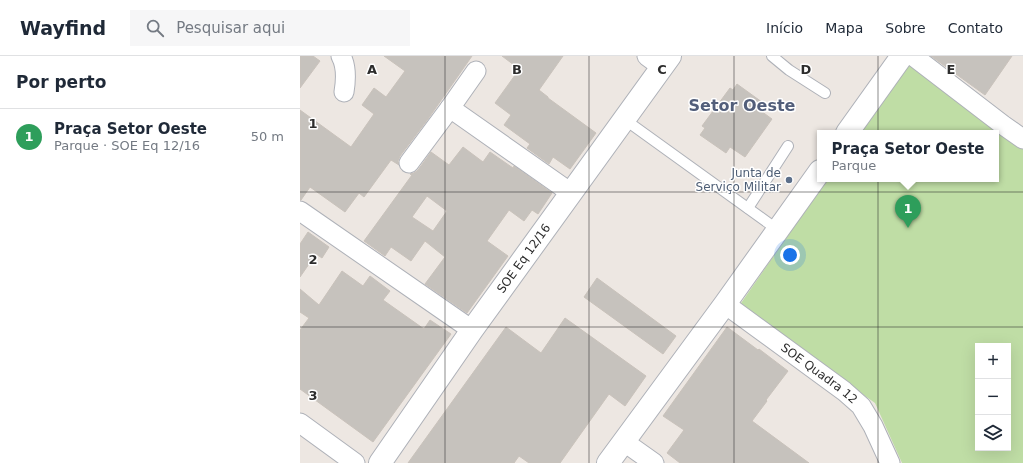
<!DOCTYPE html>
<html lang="pt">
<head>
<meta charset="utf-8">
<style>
	:root { --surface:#fff; --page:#f6f6f7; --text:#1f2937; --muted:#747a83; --line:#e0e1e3; --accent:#b45309 }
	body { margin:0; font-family:"DejaVu Sans",sans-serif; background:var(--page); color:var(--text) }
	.controls { position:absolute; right:12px; bottom:12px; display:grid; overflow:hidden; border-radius:0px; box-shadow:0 4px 16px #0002 }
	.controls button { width:36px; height:36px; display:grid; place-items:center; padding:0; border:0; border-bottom:1px solid var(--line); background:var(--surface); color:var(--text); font:20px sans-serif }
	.you { position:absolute; left:490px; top:199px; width:14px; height:14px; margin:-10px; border:3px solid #fff; border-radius:50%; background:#1a73e8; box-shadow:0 0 0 6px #1a73e833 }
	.badge { display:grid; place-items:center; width:26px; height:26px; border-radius:50%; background:var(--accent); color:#fff; font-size:13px; font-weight:700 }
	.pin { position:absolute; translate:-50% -33px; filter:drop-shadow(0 1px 2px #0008) }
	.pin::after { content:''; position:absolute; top:21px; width:14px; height:12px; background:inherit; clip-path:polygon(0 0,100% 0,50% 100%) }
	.popup { position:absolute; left:517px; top:74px; width:182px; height:52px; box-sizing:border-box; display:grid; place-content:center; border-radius:0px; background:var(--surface); filter:drop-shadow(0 1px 3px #0005); font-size:13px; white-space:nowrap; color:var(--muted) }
	.popup b { font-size:15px; color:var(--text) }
	.popup::after { content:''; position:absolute; left:50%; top:100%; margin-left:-8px; border:8px solid transparent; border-top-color:var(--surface) }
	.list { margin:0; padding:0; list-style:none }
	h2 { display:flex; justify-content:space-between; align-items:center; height:52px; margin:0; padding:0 16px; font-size:17px }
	h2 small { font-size:13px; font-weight:400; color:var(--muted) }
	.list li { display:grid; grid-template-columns:26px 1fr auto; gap:12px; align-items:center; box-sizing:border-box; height:56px; padding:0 16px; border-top:1px solid var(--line) }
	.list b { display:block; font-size:15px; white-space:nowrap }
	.list p { margin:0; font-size:13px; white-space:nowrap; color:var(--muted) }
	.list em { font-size:13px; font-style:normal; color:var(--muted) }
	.icon { flex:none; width:22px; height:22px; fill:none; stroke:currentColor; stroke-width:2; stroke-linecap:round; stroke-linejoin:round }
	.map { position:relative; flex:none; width:723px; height:407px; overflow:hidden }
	header { display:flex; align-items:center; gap:24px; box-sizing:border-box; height:56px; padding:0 20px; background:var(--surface); border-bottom:1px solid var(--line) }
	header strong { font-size:19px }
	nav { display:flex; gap:22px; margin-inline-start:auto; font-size:14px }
	.search { width:280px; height:36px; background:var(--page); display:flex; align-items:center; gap:10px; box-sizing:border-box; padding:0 14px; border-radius:0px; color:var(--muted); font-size:15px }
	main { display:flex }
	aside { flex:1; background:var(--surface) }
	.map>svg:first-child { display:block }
</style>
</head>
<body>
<header>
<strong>Wayfind</strong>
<div class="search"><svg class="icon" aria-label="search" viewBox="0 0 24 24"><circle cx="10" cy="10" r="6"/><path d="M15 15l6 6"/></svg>Pesquisar aqui</div>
<nav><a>Início</a><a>Mapa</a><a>Sobre</a><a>Contato</a></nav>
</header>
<main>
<aside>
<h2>Por perto<small></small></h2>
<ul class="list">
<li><span class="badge" style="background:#2e9e5b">1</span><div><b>Praça Setor Oeste</b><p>Parque · SOE Eq 12/16</p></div><em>50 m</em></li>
</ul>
</aside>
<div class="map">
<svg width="723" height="407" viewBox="0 0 723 407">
	<rect width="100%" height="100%" fill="#ede7e2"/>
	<!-- green -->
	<path fill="#bfdda5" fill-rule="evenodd" d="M 608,8 L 723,93 L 723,407 L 602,407 L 575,347 L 439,250 L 527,123 L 696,123 L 696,77 L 559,77 ZM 678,290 L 708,290 L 708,392 L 678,392 Z"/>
	<!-- building -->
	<g fill="#c6c2bd" stroke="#c9c2bb" fill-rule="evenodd">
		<polygon points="0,0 13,0 20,5 0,32"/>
		<polygon points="84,0 172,0 128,63 100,100 98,105 99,109 91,104 64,141 59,137 45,156 10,131 1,144 0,144 0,54 51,91 74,58 62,49 74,32 86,41 105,15"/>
		<polygon points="202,0 263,0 239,34 248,41 248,42 296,77 270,113 253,101 249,108 227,92 230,88 204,69 211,59 195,47 218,15 212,11 214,9"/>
		<polygon points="631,0 712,0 685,39"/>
		<polygon points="437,28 466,49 461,55 472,63 445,101 430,91 426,97 400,79 405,72 402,70 430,32 433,34"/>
		<path d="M 163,91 L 183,106 L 190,96 L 213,112 L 214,110 L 252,137 L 238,158 L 232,154 L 224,165 L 209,154 L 187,185 L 208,200 L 167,257 L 125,228 L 145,201 L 125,185 L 111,205 L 91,191 L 85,200 L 64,185 L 112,119 L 110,118 L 114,117 L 118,114 L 131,96 L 149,109 ZM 127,140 L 147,155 L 133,175 L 112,161 Z"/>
		<polygon points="8,176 29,191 22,202 16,198 0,221 0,188"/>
		<polygon points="42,215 63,230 70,220 90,235 83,244 124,273 130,264 151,278 73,386 0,333 0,274 9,262 0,256 0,233 19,249"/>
		<polygon points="297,222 376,280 363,298 284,241"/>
		<polygon points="265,262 346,320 325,350 309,338 260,407 229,407 219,400 214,407 108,407 206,271 241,297"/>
		<polygon points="427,271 458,294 459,293 488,315 466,344 467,345 452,365 509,407 380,407 367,397 384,374 363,360"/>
	</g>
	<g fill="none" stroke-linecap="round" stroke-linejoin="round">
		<defs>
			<g id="service">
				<polyline points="472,0 489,14 525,37"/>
				<polyline points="324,63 478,174"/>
				<polyline points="448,152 488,90"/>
			</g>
			<g id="minor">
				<path d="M 41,0 C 47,11 46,24 44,36"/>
				<polyline points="347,0 362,11"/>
				<polyline points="613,0 703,69 723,83"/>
				<polyline points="176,15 150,52 271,137"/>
				<polyline points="109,107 150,52"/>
				<polyline points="0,155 172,274"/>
				<path id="s1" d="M 425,248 L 544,335 L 561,350 L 573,370 L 590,407"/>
				<polyline points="0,367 55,407"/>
				<polyline points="323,385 354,407"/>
			</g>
			<g id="tertiary">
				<polyline points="547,77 602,0"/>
				<path id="s2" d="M 80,407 L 172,274 L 370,0"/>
				<polyline points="308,407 425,248 520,115"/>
			</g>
		</defs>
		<!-- service casing -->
		<use href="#service" stroke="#aeb1b8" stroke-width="12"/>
		<!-- minor casing -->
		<use href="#minor" stroke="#aeb1b8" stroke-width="21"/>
		<!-- tertiary casing -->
		<use href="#tertiary" stroke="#aeb1b8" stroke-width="24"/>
		<!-- service -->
		<use href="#service" stroke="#fff" stroke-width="10"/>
		<!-- minor -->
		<use href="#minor" stroke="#fff" stroke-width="19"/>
		<!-- tertiary -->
		<use href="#tertiary" stroke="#fff" stroke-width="22"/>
	</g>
	<!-- grid -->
	<path fill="none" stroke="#2d2d2d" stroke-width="1" stroke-opacity="0.55" d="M 145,0 L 145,407M 289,0 L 289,407M 434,0 L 434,407M 578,0 L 578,407M 0,136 L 723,136M 0,271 L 723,271"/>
	<!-- markers -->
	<circle fill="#5c6f8a" stroke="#fff" stroke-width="1.5" cx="489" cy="124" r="4"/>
	<g text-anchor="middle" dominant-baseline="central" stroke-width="3" stroke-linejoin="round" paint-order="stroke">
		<!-- service labels -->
		<g font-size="12" fill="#4e5e75" stroke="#fff" text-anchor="end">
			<text x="481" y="117">Junta de<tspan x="481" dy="14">Serviço Militar</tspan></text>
		</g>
		<!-- street labels -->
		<g font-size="12" fill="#2d2d2d" stroke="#fff">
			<text stroke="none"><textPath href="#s2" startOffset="250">SOE Eq 12/16</textPath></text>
			<text stroke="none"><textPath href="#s1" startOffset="117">SOE Quadra 12</textPath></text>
		</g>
		<!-- district labels -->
		<g font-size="16" font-weight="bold" fill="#525e7a" stroke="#fff">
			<text x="442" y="49">Setor Oeste</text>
		</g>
	</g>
	<g font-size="13" text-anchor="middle" font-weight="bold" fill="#2d2d2d" stroke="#fff" stroke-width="3" stroke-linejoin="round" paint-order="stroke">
		<text x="72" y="18">A</text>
		<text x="217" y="18">B</text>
		<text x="362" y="18">C</text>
		<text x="506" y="18">D</text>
		<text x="651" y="18">E</text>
		<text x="13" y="72">1</text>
		<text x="13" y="208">2</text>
		<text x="13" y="344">3</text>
	</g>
</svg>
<div class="controls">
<button>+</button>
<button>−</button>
<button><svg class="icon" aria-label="layers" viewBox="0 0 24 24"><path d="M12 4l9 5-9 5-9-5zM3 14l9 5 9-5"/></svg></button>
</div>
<div class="you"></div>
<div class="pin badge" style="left:608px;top:172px;background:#2e9e5b">1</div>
<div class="popup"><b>Praça Setor Oeste</b>Parque</div>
</div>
</main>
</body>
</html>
